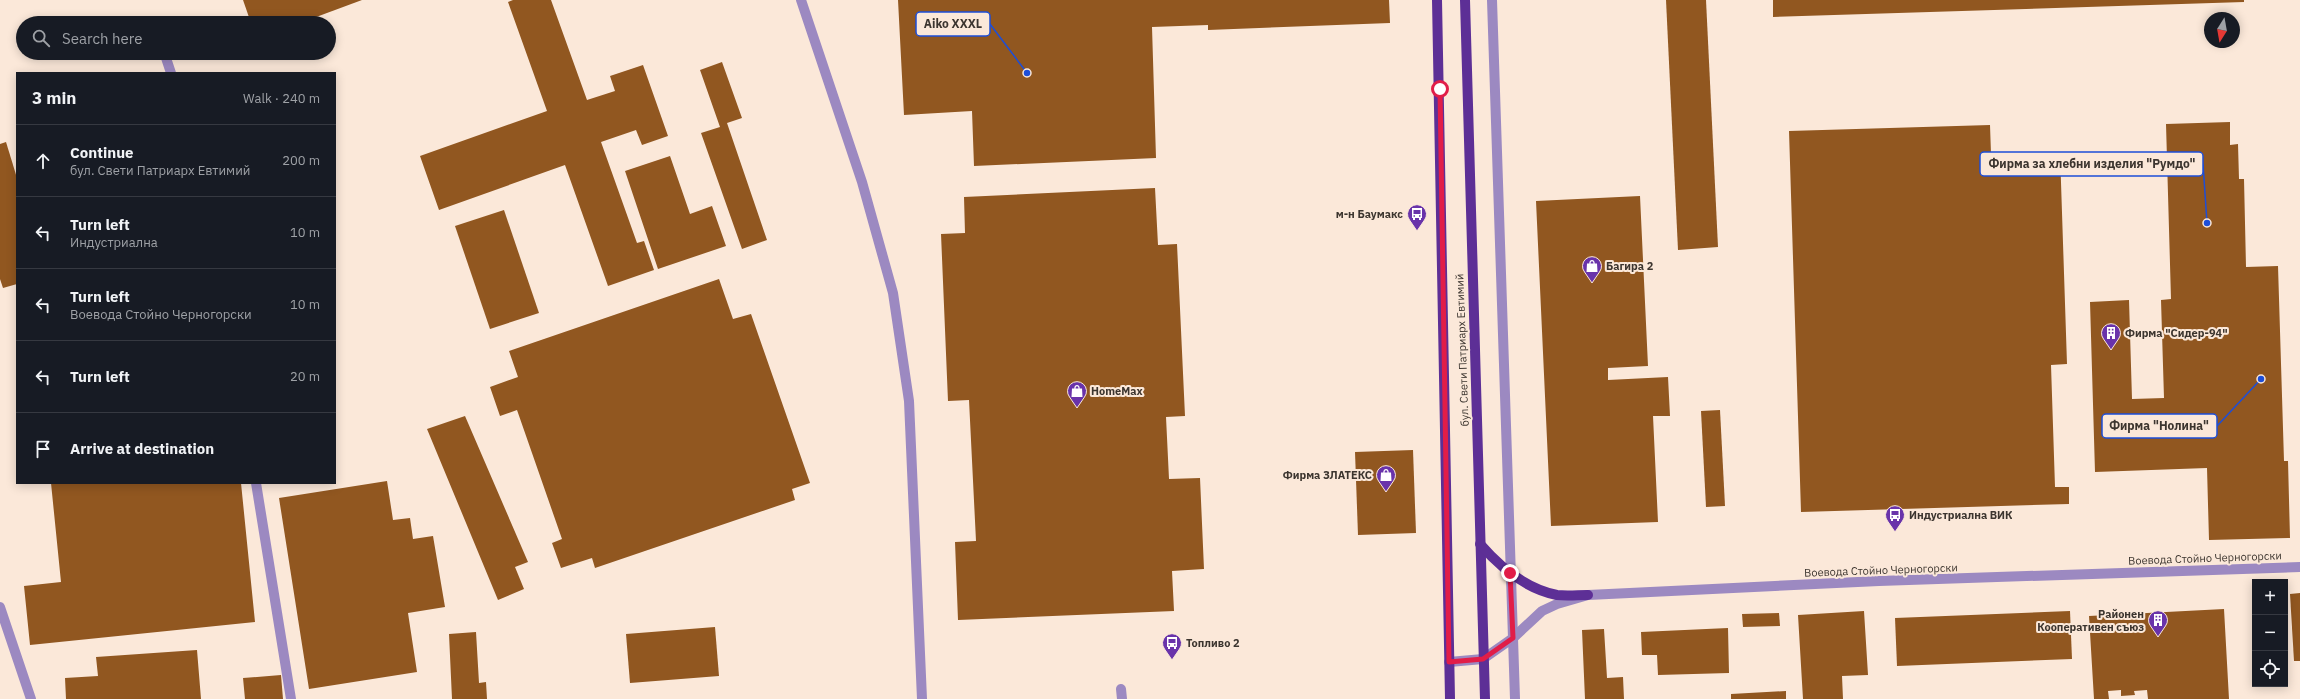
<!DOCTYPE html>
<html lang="en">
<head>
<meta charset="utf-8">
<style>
	:root { --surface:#171b24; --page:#20242c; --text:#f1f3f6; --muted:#9ea1a6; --line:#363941 }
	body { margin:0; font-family:"IBM Plex Sans",sans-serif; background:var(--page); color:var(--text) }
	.controls { position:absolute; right:12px; bottom:12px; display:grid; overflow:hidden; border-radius:0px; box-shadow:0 2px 10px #0003 }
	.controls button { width:36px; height:36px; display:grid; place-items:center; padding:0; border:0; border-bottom:1px solid var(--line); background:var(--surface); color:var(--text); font:20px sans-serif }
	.compass { position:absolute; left:2204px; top:12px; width:36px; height:36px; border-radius:50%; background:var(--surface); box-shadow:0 2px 10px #0003; rotate:191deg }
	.stop { position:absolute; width:12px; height:12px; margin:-9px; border:3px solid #e11d48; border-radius:50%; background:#fff }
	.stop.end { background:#e11d48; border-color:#fff; box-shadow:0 1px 4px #0008 }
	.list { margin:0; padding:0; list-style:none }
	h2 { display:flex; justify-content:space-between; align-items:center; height:52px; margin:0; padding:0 16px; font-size:17px }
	h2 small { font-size:13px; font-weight:400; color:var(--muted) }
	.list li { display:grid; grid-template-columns:26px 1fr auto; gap:12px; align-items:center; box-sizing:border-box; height:72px; padding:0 16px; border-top:1px solid var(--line) }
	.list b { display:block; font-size:15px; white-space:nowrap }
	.list p { margin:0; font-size:13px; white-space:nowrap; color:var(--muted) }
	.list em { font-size:13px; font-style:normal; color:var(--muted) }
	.icon { flex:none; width:22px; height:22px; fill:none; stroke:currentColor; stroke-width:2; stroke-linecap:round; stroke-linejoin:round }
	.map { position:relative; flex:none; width:2300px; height:699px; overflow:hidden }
	.search { position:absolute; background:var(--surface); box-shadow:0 2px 10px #0003; left:16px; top:16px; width:320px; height:44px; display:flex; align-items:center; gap:10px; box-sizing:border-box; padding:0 14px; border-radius:22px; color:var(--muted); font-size:15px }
	.panel { position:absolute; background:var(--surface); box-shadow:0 2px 10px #0003; left:16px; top:72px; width:320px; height:412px; border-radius:0px }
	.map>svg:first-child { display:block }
</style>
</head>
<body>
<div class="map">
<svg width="2300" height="699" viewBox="0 0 2300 699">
	<rect width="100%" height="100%" fill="#fbe8d9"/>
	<!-- building -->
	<g fill="#915720">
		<polygon points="243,0 362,0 300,23 251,23"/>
		<polygon points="513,0 551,0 587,100 615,91 610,76 643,65 668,136 642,145 636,130 601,142 637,243 644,241 654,270 608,286 565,165 439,210 420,156 547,111 508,2"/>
		<polygon points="898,0 1389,0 1390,23 1208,30 1208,25 1152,27 1156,158 974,166 972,111 904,115"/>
		<polygon points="1666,0 1706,0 1718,247 1678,250"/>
		<polygon points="1773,0 2244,0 2244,2 1773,17"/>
		<polygon points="722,62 742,118 727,123 767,240 742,249 701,133 720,127 700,70"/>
		<polygon points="2230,122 2230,145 2238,144 2239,179 2244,179 2246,267 2278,266 2284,461 2288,461 2290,538 2209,540 2207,468 2095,472 2090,302 2129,300 2132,399 2164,398 2161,300 2171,299 2166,124"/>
		<polygon points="1990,125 1991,154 2060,152 2067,364 2051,365 2055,487 2069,487 2069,504 1801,512 1789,131"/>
		<polygon points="6,142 17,178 17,284 3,288 0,279 0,144"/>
		<polygon points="670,156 690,214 712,206 726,246 658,269 625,171"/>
		<polygon points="1155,188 1158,245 1177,244 1185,416 1166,417 1169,479 1200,478 1204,569 1172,571 1174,611 958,620 955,542 976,541 969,400 948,401 941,234 965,233 964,197"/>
		<polygon points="1640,196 1648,366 1608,368 1608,380 1668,377 1670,416 1653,416 1658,522 1551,526 1536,201"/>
		<polygon points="504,210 539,313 490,329 455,226"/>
		<polygon points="719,279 733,319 751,314 810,483 792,489 795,500 595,568 592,558 561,568 552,543 562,539 517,410 500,416 490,387 518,377 509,351"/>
		<polygon points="1720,410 1725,506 1706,507 1701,411"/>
		<polygon points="465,416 528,562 515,567 524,589 498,600 427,429"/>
		<polygon points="1413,450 1416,533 1358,535 1355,452"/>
		<polygon points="387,481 393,520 410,518 413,539 433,536 445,607 408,613 417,672 309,689 279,498"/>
		<polygon points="51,483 241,483 255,622 30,645 24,586 61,582"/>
		<polygon points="2300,593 2300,661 2294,661 2290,594"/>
		<polygon points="2224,609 2229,699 2148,699 2147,690 2134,691 2135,695 2121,696 2121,690 2108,691 2109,699 2094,699 2089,616"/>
		<polygon points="1864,611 1868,675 1842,676 1843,699 1803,699 1798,615"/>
		<polygon points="2070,611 2072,659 1897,666 1895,618"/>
		<polygon points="1779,613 1780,626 1743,627 1742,614"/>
		<polygon points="715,627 719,676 630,683 626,634"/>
		<polygon points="1728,628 1729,673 1658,675 1657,655 1642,655 1641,632"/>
		<polygon points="1604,629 1607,678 1623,677 1624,699 1585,699 1582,630"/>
		<polygon points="476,632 479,683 486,682 487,699 452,699 449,634"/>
		<polygon points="197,650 201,699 66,699 65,678 98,676 96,657"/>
		<polygon points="281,675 283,699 245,699 243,678"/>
		<polygon points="1786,691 1786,699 1731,699 1731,694"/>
	</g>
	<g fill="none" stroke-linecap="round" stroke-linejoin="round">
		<!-- minor -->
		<g stroke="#9c89c1" stroke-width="10">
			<polyline points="801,0 862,182 893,293 909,401 922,699"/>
			<polyline points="1492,0 1515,699"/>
			<polyline points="166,58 171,73"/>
			<polyline points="256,483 291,699"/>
			<polyline points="0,607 31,699"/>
			<polyline points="1449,662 1483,659 1513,638 1542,611 1557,604 1588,595 1879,581 2300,567"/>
			<polyline points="1121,689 1122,699"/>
		</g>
		<!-- major -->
		<g stroke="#5d2f96" stroke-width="10">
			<polyline points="1437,0 1450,699"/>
			<polyline points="1465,0 1485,699"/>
			<path d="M 1480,544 C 1500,567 1526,589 1557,595 C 1567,596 1578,595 1588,595"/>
		</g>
	</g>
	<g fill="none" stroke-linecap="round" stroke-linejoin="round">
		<!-- route -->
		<polyline stroke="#e11d48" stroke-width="5" points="1440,89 1449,662 1483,659 1513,638 1510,573"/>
	</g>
	<!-- icons -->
	<defs>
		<symbol id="bus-pin" viewBox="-11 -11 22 30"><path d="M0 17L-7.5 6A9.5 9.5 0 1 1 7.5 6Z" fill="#6933aa" stroke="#fbe8d9"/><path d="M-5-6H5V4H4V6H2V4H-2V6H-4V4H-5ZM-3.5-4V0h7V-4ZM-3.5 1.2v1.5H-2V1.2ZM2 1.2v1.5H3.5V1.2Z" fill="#fff"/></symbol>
		<symbol id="shop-pin" viewBox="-11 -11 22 30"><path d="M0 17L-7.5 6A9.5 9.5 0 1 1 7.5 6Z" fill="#6933aa" stroke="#fbe8d9"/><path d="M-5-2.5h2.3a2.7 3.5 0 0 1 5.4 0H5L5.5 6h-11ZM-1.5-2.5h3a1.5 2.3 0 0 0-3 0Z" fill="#fff"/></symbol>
		<symbol id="building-pin" viewBox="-11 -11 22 30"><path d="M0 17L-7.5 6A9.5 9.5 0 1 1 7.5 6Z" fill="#6933aa" stroke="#fbe8d9"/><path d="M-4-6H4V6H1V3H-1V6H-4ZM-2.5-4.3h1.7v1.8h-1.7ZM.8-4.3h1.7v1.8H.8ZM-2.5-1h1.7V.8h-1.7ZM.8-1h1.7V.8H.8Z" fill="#fff"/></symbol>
	</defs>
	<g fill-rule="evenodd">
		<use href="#bus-pin" x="1406" y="203" width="22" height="30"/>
		<use href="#shop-pin" x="1581" y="255" width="22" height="30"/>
		<use href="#building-pin" x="2100" y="322" width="22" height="30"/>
		<use href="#shop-pin" x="1066" y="380" width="22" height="30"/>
		<use href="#shop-pin" x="1375" y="464" width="22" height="30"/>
		<use href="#bus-pin" x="1884" y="504" width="22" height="30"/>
		<use href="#building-pin" x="2147" y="609" width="22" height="30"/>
		<use href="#bus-pin" x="1161" y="632" width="22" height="30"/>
	</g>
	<g text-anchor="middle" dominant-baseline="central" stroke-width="4" stroke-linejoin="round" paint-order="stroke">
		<!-- poi labels -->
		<g font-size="11" font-weight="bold" fill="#3c352f" stroke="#fbe8d9" text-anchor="start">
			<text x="1403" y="214" text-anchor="end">м-н Баумакс</text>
			<text x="1606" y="266">Багира 2</text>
			<text x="2125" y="333">Фирма "Сидер-94"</text>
			<text x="1091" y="391">HomeMax</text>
			<text x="1372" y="475" text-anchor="end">Фирма ЗЛАТЕКС</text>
			<text x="1909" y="515">Индустриална ВИК</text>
			<text x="2144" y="614" text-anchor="end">Районен<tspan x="2144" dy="13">Кооперативен съюз</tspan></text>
			<text x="1186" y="643">Топливо 2</text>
		</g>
		<!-- street labels -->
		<g font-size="11" fill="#3c352f" stroke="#fbe8d9">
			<text transform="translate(1462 350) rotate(-92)">бул. Свети Патриарх Евтимий</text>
			<text transform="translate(2205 558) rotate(-2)">Воевода Стойно Черногорски</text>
			<text transform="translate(1881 570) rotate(-2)">Воевода Стойно Черногорски</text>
		</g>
	</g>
	<!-- callouts -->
	<path fill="none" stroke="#1d4ed8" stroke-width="1.5" d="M1027 73L990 24M2207 223L2203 164M2261 379L2217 426"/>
	<g fill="#1d4ed8" stroke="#fbe8d9" stroke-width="1.5">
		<circle cx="1027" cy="73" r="4"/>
		<circle cx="2207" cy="223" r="4"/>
		<circle cx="2261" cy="379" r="4"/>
	</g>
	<g fill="#fbe8d9" stroke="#1d4ed8" stroke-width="1.5">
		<rect x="916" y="12" width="74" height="24" rx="4"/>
		<rect x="1980" y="152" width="223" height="24" rx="4"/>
		<rect x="2102" y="414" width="115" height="24" rx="4"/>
	</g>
	<g font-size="12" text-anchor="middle" font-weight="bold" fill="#3c352f">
		<text x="953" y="28">Aiko XXXL</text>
		<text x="2092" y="168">Фирма за хлебни изделия "Румдо"</text>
		<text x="2159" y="430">Фирма "Нолина"</text>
	</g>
</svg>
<div class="controls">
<button>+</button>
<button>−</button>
<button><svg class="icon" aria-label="locate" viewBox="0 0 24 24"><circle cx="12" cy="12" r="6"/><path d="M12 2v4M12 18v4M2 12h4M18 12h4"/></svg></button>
</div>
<svg class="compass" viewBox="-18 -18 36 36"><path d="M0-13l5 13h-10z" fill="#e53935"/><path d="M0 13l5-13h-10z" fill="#9ea1a6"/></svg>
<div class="stop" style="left:1440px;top:89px"></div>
<div class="stop end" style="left:1510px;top:573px"></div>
<div class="search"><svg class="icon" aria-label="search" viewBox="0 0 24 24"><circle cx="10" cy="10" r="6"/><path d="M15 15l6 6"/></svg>Search here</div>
<section class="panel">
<h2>3 min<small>Walk · 240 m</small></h2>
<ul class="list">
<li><svg class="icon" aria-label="ahead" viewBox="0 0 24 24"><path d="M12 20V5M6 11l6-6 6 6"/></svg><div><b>Continue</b><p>бул. Свети Патриарх Евтимий</p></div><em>200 m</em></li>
<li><svg class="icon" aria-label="left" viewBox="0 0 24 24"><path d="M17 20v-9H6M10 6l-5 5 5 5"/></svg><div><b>Turn left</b><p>Индустриална</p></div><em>10 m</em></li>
<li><svg class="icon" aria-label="left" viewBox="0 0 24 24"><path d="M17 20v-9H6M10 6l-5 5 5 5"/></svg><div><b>Turn left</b><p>Воевода Стойно Черногорски</p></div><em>10 m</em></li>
<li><svg class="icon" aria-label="left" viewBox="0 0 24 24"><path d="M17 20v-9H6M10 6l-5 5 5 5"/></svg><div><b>Turn left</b></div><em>20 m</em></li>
<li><svg class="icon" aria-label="arrive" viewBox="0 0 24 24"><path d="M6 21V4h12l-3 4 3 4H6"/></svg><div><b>Arrive at destination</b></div></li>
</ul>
</section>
</div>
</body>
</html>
